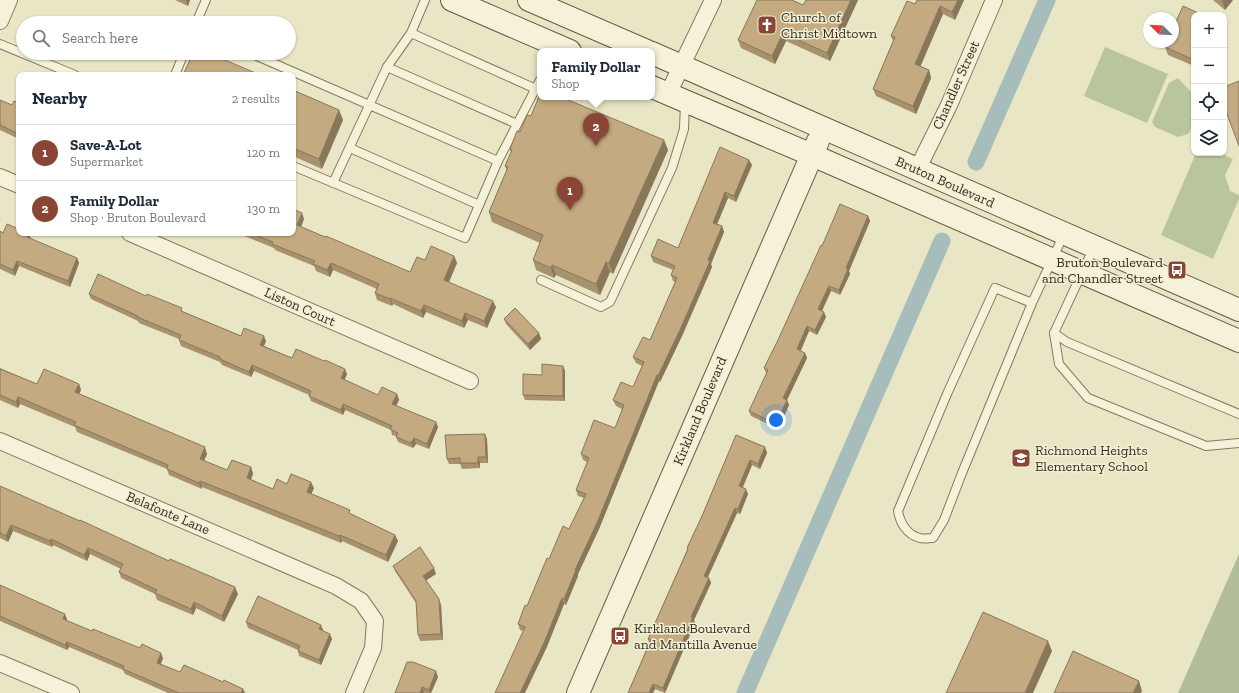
<!DOCTYPE html>
<html lang="en">
<head>
<meta charset="utf-8">
<style>
	:root { --surface:#fff; --page:#f2f2f3; --text:#1f2937; --muted:#747a83; --line:#e0e1e3; --accent:#8b4534 }
	body { margin:0; font-family:"Zilla Slab",serif; background:var(--page); color:var(--text) }
	.controls { position:absolute; right:12px; top:12px; display:grid; overflow:hidden; border-radius:8px; box-shadow:0 1px 3px #0004 }
	.controls button { width:36px; height:36px; display:grid; place-items:center; padding:0; border:0; border-bottom:1px solid var(--line); background:var(--surface); color:var(--text); font:20px sans-serif }
	.compass { position:absolute; left:1143px; top:12px; width:36px; height:36px; border-radius:50%; background:var(--surface); box-shadow:0 1px 3px #0004; rotate:294deg }
	.you { position:absolute; left:776px; top:420px; width:14px; height:14px; margin:-10px; border:3px solid #fff; border-radius:50%; background:#1a73e8; box-shadow:0 0 0 6px #1a73e833 }
	.badge { display:grid; place-items:center; width:26px; height:26px; border-radius:50%; background:var(--accent); color:#fff; font-size:13px; font-weight:700 }
	.pin { position:absolute; translate:-50% -33px; filter:drop-shadow(0 1px 2px #0008) }
	.pin::after { content:''; position:absolute; top:21px; width:14px; height:12px; background:inherit; clip-path:polygon(0 0,100% 0,50% 100%) }
	.popup { position:absolute; left:537px; top:48px; width:118px; height:52px; box-sizing:border-box; display:grid; place-content:center; border-radius:8px; background:var(--surface); filter:drop-shadow(0 1px 3px #0005); font-size:13px; white-space:nowrap; color:var(--muted) }
	.popup b { font-size:15px; color:var(--text) }
	.popup::after { content:''; position:absolute; left:50%; top:100%; margin-left:-8px; border:8px solid transparent; border-top-color:var(--surface) }
	.list { margin:0; padding:0; list-style:none }
	h2 { display:flex; justify-content:space-between; align-items:center; height:52px; margin:0; padding:0 16px; font-size:17px }
	h2 small { font-size:13px; font-weight:400; color:var(--muted) }
	.list li { display:grid; grid-template-columns:26px 1fr auto; gap:12px; align-items:center; box-sizing:border-box; height:56px; padding:0 16px; border-top:1px solid var(--line) }
	.list b { display:block; font-size:15px; white-space:nowrap }
	.list p { margin:0; font-size:13px; white-space:nowrap; color:var(--muted) }
	.list em { font-size:13px; font-style:normal; color:var(--muted) }
	.icon { flex:none; width:22px; height:22px; fill:none; stroke:currentColor; stroke-width:2; stroke-linecap:round; stroke-linejoin:round }
	.map { position:relative; flex:none; width:1239px; height:693px; overflow:hidden }
	.search { position:absolute; background:var(--surface); box-shadow:0 1px 3px #0004; left:16px; top:16px; width:280px; height:44px; display:flex; align-items:center; gap:10px; box-sizing:border-box; padding:0 14px; border-radius:22px; color:var(--muted); font-size:15px }
	.panel { position:absolute; background:var(--surface); box-shadow:0 1px 3px #0004; left:16px; top:72px; width:280px; height:164px; border-radius:8px }
	.map>svg:first-child { display:block }
</style>
</head>
<body>
<div class="map">
<svg width="1239" height="693" viewBox="0 0 1239 693">
	<rect width="100%" height="100%" fill="#e9e6c6"/>
	<!-- green -->
	<g fill="#b9c69b">
		<polygon points="1105,47 1168,74 1147,123 1084,96"/>
		<polygon points="1178,78 1193,94 1194,123 1188,134 1178,137 1155,127 1152,122 1169,83"/>
		<polygon points="1196,153 1220,153 1233,159 1225,175 1230,191 1239,195 1239,199 1213,259 1161,235"/>
	</g>
	<!-- cemetery -->
	<polygon fill="#b1bc9a" points="1239,554 1239,693 1178,693"/>
	<g fill="none" stroke-linecap="round" stroke-linejoin="round">
		<!-- canal -->
		<g stroke="#a7bdbb" stroke-width="17">
			<polyline points="976,162 1047,0"/>
			<polyline points="745,693 942,241"/>
		</g>
		<defs>
			<g id="lane">
				<polyline points="196,23 206,0"/>
				<polyline points="411,33 536,89"/>
				<polyline points="0,44 75,75"/>
				<polyline points="250,53 498,161 540,80"/>
				<polyline points="387,67 517,124"/>
				<polyline points="175,75 184,53"/>
				<polyline points="350,148 479,205"/>
				<polyline points="293,166 465,238 498,161"/>
				<polyline points="333,183 387,67 411,33 425,0"/>
				<polyline points="1094,247 1054,333 1059,364 1088,398 1206,446 1239,443"/>
				<polyline points="541,280 601,307 610,302 672,168 684,129 685,102"/>
				<path d="M 1032,303 L 995,288 L 947,394 L 898,511 C 900,523 907,535 920,538 C 923,539 929,538 933,538 L 944,520 L 962,473 L 1032,303 L 1064,234"/>
				<polyline points="1054,333 1067,342 1239,414"/>
			</g>
			<g id="street">
				<polyline points="0,21 9,0"/>
				<polyline points="668,94 713,0"/>
				<polyline points="917,170 949,105 994,0"/>
				<polyline points="0,177 19,185"/>
				<polyline points="130,233 470,381"/>
				<polyline points="0,441 336,586 361,601 375,621 373,648 354,693"/>
				<polyline points="0,663 71,693"/>
			</g>
			<g id="secondary">
				<polyline points="452,0 570,51"/>
				<polyline points="529,0 647,51"/>
				<polyline points="652,53 1239,310"/>
				<polyline points="652,87 812,155 1239,341"/>
				<polyline points="578,693 818,141"/>
			</g>
		</defs>
		<!-- lane casing -->
		<use href="#lane" stroke="#83795e" stroke-width="10"/>
		<!-- street casing -->
		<use href="#street" stroke="#83795e" stroke-width="18"/>
		<!-- secondary casing -->
		<use href="#secondary" stroke="#655a41" stroke-width="24"/>
		<!-- lane -->
		<use href="#lane" stroke="#f5f2d9" stroke-width="8"/>
		<!-- street -->
		<use href="#street" stroke="#f5f2d9" stroke-width="16"/>
		<!-- secondary -->
		<use href="#secondary" stroke="#f5f2d9" stroke-width="22"/>
	</g>
	<!-- wall -->
	<g fill="#a8926e">
		<polygon points="175,0 190,0 188,6"/>
		<polygon points="806,0 858,0 830,61 786,41 775,64 741,48 738,40 803,5"/>
		<polygon points="964,0 955,20 943,14 920,66 929,70 931,78 916,114 876,96 873,89 893,41 891,36 915,4"/>
		<polygon points="1213,0 1233,0 1225,10"/>
		<polygon points="1194,15 1194,66 1168,55 1165,47"/>
		<polygon points="293,90 339,110 343,120 322,169 293,156"/>
		<polygon points="0,100 12,105 19,103 19,139 0,130"/>
		<polygon points="531,116 664,140 668,150 613,274 610,272 600,295 556,275 554,278 536,270 533,260 540,243 492,222 489,212 507,171 505,166 511,153 510,149 520,132"/>
		<polygon points="749,160 752,165 736,202 728,198 717,224 722,226 724,232 711,264 712,267 682,336 660,382 659,381 599,529 578,574 578,576 566,605 564,604 546,649 523,631 520,630 518,624 527,606 549,559 569,529 584,498 578,496 576,490 587,462 583,460 581,454 615,428 622,409 616,406 613,400 633,387 642,366 636,363 633,357 650,340 675,282 673,281 671,275 673,270 653,262 651,256 678,248"/>
		<polygon points="868,216 870,221 849,271 850,274 840,295 831,291 822,311 826,317 817,335 809,331 800,351 805,353 807,358 787,400 789,405 778,429 751,416 749,411 767,374 766,373 764,368 778,340 822,246"/>
		<polygon points="304,219 301,227 410,272 425,260 454,256 457,263 449,282 496,307 487,328 468,320 464,328 426,312 423,318 393,304 392,306 377,300 375,293 377,289 333,270 330,277 316,271 314,266 275,250 274,248 237,233 293,233"/>
		<polygon points="0,231 3,233 31,239 77,258 79,263 70,287 19,266 15,276 0,269"/>
		<polygon points="89,294 146,296 241,336 266,341 264,346 292,358 347,374 344,380 378,395 397,394 399,400 396,406 438,427 429,449 416,444 413,448 398,442 396,436 392,435 391,430 345,410 343,415 311,401 309,396 309,395 254,371 251,377 222,365 220,362 181,346 179,340 179,339 139,323 138,321 91,299"/>
		<polygon points="504,319 539,333 541,339 530,350 506,324"/>
		<polygon points="563,366 565,371 565,401 525,400 523,395 542,375"/>
		<polygon points="0,368 37,384 79,384 81,390 79,394 207,454 204,461 227,470 251,467 253,474 251,480 273,489 287,484 314,488 311,494 352,515 395,535 398,541 388,562 342,541 341,543 202,487 202,489 169,475 167,469 77,432 75,427 20,404 18,408 0,400"/>
		<polygon points="736,435 765,447 767,453 760,469 752,465 743,487 748,494 740,514 737,513 708,577 709,578 711,583 694,620 695,623 665,693 655,689 653,693 628,693 649,643 648,639 687,550 687,548 702,516"/>
		<polygon points="487,439 488,463 480,463 480,468 462,469 460,464 449,464 447,459"/>
		<polygon points="0,486 238,594 224,622 196,608 193,615 157,600 155,594 121,578 119,572 121,569 90,554 87,561 53,545 52,547 13,531 8,542 0,538"/>
		<polygon points="393,566 436,574 426,580 441,605 443,640 420,641 418,635 416,603 395,571"/>
		<polygon points="0,585 67,619 66,621 92,631 163,658 161,664 180,672 223,682 243,689 245,693 168,693 125,674 123,670 69,647 67,650 0,621"/>
		<polygon points="246,622 323,630 323,631 332,639 321,665 299,656 298,651 298,650 248,628"/>
		<polygon points="438,677 431,693 395,693"/>
	</g>
	<!-- shaded-wall -->
	<g fill="#88775a">
		<polygon points="186,0 190,0 188,6"/>
		<polygon points="851,0 858,0 830,61 827,53"/>
		<polygon points="958,0 964,0 955,20 952,12"/>
		<polygon points="1222,0 1233,0 1225,10"/>
		<polygon points="940,6 943,14 918,72 915,64"/>
		<polygon points="1224,26 1226,32 1224,37"/>
		<polygon points="783,33 786,41 775,64 772,56"/>
		<polygon points="929,70 931,78 916,114 913,106"/>
		<polygon points="339,110 343,120 322,169 319,159"/>
		<polygon points="664,140 668,150 613,274 609,263"/>
		<polygon points="749,160 752,165 736,202 734,196"/>
		<polygon points="725,192 728,198 715,229 713,223"/>
		<polygon points="302,213 304,219 299,232 297,225"/>
		<polygon points="868,216 870,221 849,271 850,274 840,295 839,290 846,268"/>
		<polygon points="722,226 724,232 711,264 712,267 682,336 660,382 658,376"/>
		<polygon points="29,233 31,239 27,237"/>
		<polygon points="454,256 457,263 447,286 444,280"/>
		<polygon points="77,258 79,263 70,287 68,281"/>
		<polygon points="17,261 19,266 15,276 13,270"/>
		<polygon points="606,262 610,272 600,295 596,284"/>
		<polygon points="331,263 333,270 330,277 327,270"/>
		<polygon points="552,265 556,275 554,278 551,268"/>
		<polygon points="829,286 831,291 820,315 818,309"/>
		<polygon points="390,298 393,304 392,306 390,299"/>
		<polygon points="493,301 496,307 487,328 484,321"/>
		<polygon points="424,305 426,312 423,318 421,311"/>
		<polygon points="824,312 826,317 817,335 815,330"/>
		<polygon points="465,313 468,320 464,328 462,321"/>
		<polygon points="807,326 809,331 799,355 797,349"/>
		<polygon points="539,333 541,339 530,350 528,344"/>
		<polygon points="264,336 266,341 262,350 260,345"/>
		<polygon points="805,353 807,358 787,400 789,405 778,429 776,424 783,398"/>
		<polygon points="252,365 254,371 251,377 249,372"/>
		<polygon points="563,366 565,371 565,401 563,396"/>
		<polygon points="345,369 347,374 343,384 341,378"/>
		<polygon points="657,375 659,381 599,529 578,574 578,576 566,605 564,599 575,570"/>
		<polygon points="79,384 81,390 77,398 75,392"/>
		<polygon points="397,394 399,400 394,410 392,404"/>
		<polygon points="18,397 20,404 18,408 16,402"/>
		<polygon points="343,404 345,410 343,415 341,410"/>
		<polygon points="436,422 438,427 429,449 427,444"/>
		<polygon points="485,434 487,439 488,463 486,457"/>
		<polygon points="414,438 416,444 413,448 411,443"/>
		<polygon points="205,447 207,454 202,465 200,459"/>
		<polygon points="765,447 767,453 760,469 758,464"/>
		<polygon points="478,457 480,463 480,468 478,463"/>
		<polygon points="750,460 752,465 741,491 739,486"/>
		<polygon points="251,467 253,474 249,484 247,478"/>
		<polygon points="200,481 202,487 202,489 199,483"/>
		<polygon points="311,482 314,488 309,499 307,492"/>
		<polygon points="746,489 748,494 740,514 738,509"/>
		<polygon points="735,508 737,513 706,581 704,576"/>
		<polygon points="11,525 13,531 8,542 6,536"/>
		<polygon points="340,535 342,541 341,543 339,536"/>
		<polygon points="395,535 398,541 388,562 386,555"/>
		<polygon points="51,539 53,545 52,547 50,541"/>
		<polygon points="88,548 90,554 87,561 84,555"/>
		<polygon points="434,568 436,574 425,581 423,576"/>
		<polygon points="709,578 711,583 694,620 695,623 665,693 663,688 691,617"/>
		<polygon points="235,587 238,594 224,622 222,616"/>
		<polygon points="562,598 564,604 546,649 525,693 520,693"/>
		<polygon points="439,599 441,605 443,640 441,634"/>
		<polygon points="194,602 196,608 193,615 191,609"/>
		<polygon points="65,614 67,619 65,624 63,619"/>
		<polygon points="321,625 323,630 321,635 319,629"/>
		<polygon points="330,634 332,639 321,665 319,660"/>
		<polygon points="1048,641 1052,651 1033,693 1025,693"/>
		<polygon points="67,642 69,647 67,650 65,645"/>
		<polygon points="161,653 163,658 159,668 157,663"/>
		<polygon points="436,671 438,677 431,693 430,693 429,690"/>
		<polygon points="1139,681 1142,691 1141,693 1133,693"/>
		<polygon points="653,684 655,689 653,693 649,693"/>
		<polygon points="422,687 424,693 420,693"/>
		<polygon points="243,689 245,693 241,693"/>
	</g>
	<!-- building -->
	<g fill="#c3aa80" stroke="#88775a">
		<polygon points="757,0 792,0 803,5 806,0 851,0 827,53 783,33 772,56 738,40"/>
		<polygon points="917,0 958,0 952,12 940,6 915,64 929,70 913,106 873,89 895,37 891,36 907,1 915,4"/>
		<polygon points="1183,6 1203,15 1194,15 1194,60 1165,47 1167,42 1173,42 1173,28"/>
		<polygon points="193,53 209,53 260,75 183,75"/>
		<polygon points="1239,81 1239,146 1224,106 1224,87"/>
		<polygon points="293,90 339,110 319,159 293,148"/>
		<polygon points="540,94 540,97 561,97 664,140 609,263 606,262 596,284 552,265 551,268 533,260 543,235 489,212 508,167 505,166 512,150 510,149 517,131 520,132 527,115 531,116"/>
		<polygon points="0,100 12,105 14,101 19,103 19,134 0,125"/>
		<polygon points="720,147 749,160 734,196 725,192 713,223 722,226 708,260 710,261 680,330 658,376 657,375 597,523 575,570 576,570 564,599 562,598 544,643 520,693 495,693 525,627 518,624 525,605 527,606 547,558 549,559 563,526 569,529 586,494 576,490 589,458 581,454 594,420 615,428 624,405 613,400 621,382 633,387 644,362 633,357 643,337 650,340 677,278 671,275 675,266 651,256 658,239 678,248"/>
		<polygon points="840,204 868,216 846,268 848,269 839,290 829,286 818,309 824,312 815,330 807,326 797,349 805,353 783,398 787,400 776,424 749,411 768,370 764,368 778,340 821,245 822,246"/>
		<polygon points="293,209 302,213 297,225 325,237 326,236 410,272 417,257 425,260 431,246 454,256 444,280 493,301 484,321 465,313 462,321 424,305 421,311 390,298 390,299 375,293 379,284 331,263 327,270 313,264 315,261 272,244 273,242 250,233 293,233"/>
		<polygon points="7,224 19,229 19,233 29,233 27,237 77,258 68,281 17,261 13,270 0,264 0,231 3,233"/>
		<polygon points="98,274 146,296 147,294 182,308 181,311 241,336 244,328 264,336 260,345 292,358 296,349 324,361 325,360 345,369 341,378 378,395 382,387 397,394 392,404 436,422 427,444 414,438 411,443 396,437 398,433 390,429 392,426 343,404 341,410 309,396 311,391 252,365 249,372 220,359 220,357 179,340 181,335 137,317 138,316 89,294"/>
		<polygon points="515,308 539,333 528,344 504,319"/>
		<polygon points="542,364 563,366 563,396 523,395 523,374 542,375"/>
		<polygon points="0,369 37,384 44,369 79,384 75,392 205,447 200,459 227,470 232,460 251,467 247,478 273,489 277,479 287,484 291,474 311,482 307,492 350,510 349,513 395,535 386,555 340,535 339,536 200,481 199,483 167,469 168,465 74,425 76,422 18,397 16,402 0,395"/>
		<polygon points="485,434 486,457 478,457 478,463 460,463 460,458 447,459 445,435"/>
		<polygon points="736,435 765,447 758,464 750,460 739,486 746,489 738,509 735,508 704,576 709,578 691,617 693,617 663,688 653,684 649,693 628,693 651,640 648,639 688,549 687,548 702,516"/>
		<polygon points="0,486 80,521 80,520 169,561 170,559 235,587 222,616 194,602 191,609 155,593 157,590 119,572 123,564 88,548 84,555 51,539 50,541 11,525 6,536 0,533"/>
		<polygon points="420,547 434,568 423,576 439,599 441,634 418,635 416,601 393,566"/>
		<polygon points="0,585 65,614 63,619 92,631 93,629 140,648 142,644 161,653 157,663 180,672 184,665 223,682 224,680 243,689 241,693 179,693 123,669 124,666 67,642 65,645 0,616"/>
		<polygon points="258,596 321,625 319,629 330,634 319,660 298,651 300,646 246,622"/>
		<polygon points="983,612 1048,641 1025,693 946,693"/>
		<polygon points="1073,651 1139,681 1133,693 1054,693"/>
		<polygon points="407,662 413,662 436,671 429,690 422,687 420,693 395,693"/>
	</g>
	<!-- icons -->
	<defs>
		<symbol id="church-square" viewBox="-11 -11 22 22"><rect x="-9" y="-9" width="18" height="18" rx="4" fill="#8b4534" stroke="#f2efd5"/><path d="M-1.2-6h2.4v3.5h3.3v2.4h-3.3V6h-2.4V-.1h-3.3v-2.4h3.3Z" fill="#fff"/></symbol>
		<symbol id="bus-square" viewBox="-11 -11 22 22"><rect x="-9" y="-9" width="18" height="18" rx="4" fill="#8b4534" stroke="#f2efd5"/><path d="M-5-6H5V4H4V6H2V4H-2V6H-4V4H-5ZM-3.5-4V0h7V-4ZM-3.5 1.2v1.5H-2V1.2ZM2 1.2v1.5H3.5V1.2Z" fill="#fff"/></symbol>
		<symbol id="school-square" viewBox="-11 -11 22 22"><rect x="-9" y="-9" width="18" height="18" rx="4" fill="#8b4534" stroke="#f2efd5"/><path d="M0-5L7-2L0 1L-7-2ZM-4 1L0 2.5L4 1V4Q0 6-4 4Z" fill="#fff"/></symbol>
	</defs>
	<g fill-rule="evenodd">
		<use href="#church-square" x="756" y="14" width="22" height="22"/>
		<use href="#bus-square" x="1166" y="259" width="22" height="22"/>
		<use href="#school-square" x="1010" y="447" width="22" height="22"/>
		<use href="#bus-square" x="609" y="625" width="22" height="22"/>
	</g>
	<g text-anchor="middle" dominant-baseline="central" stroke-width="3" stroke-linejoin="round" paint-order="stroke">
		<!-- poi labels -->
		<g font-size="14" fill="#352e20" stroke="#f2efd5" text-anchor="start">
			<text x="781" y="17">Church of<tspan x="781" dy="16">Christ Midtown</tspan></text>
			<text x="1163" y="262" text-anchor="end">Bruton Boulevard<tspan x="1163" dy="16">and Chandler Street</tspan></text>
			<text x="1035" y="450">Richmond Heights<tspan x="1035" dy="16">Elementary School</tspan></text>
			<text x="634" y="628">Kirkland Boulevard<tspan x="634" dy="16">and Mantilla Avenue</tspan></text>
		</g>
		<!-- street labels -->
		<g font-size="14" fill="#352e20" stroke="#f2efd5">
			<text transform="translate(956 85) rotate(-66)">Chandler Street</text>
			<text transform="translate(945 182) rotate(24)">Bruton Boulevard</text>
			<text transform="translate(300 307) rotate(24)">Liston Court</text>
			<text transform="translate(700 411) rotate(-67)">Kirkland Boulevard</text>
			<text transform="translate(168 513) rotate(23)">Belafonte Lane</text>
		</g>
	</g>
</svg>
<div class="controls">
<button>+</button>
<button>−</button>
<button><svg class="icon" aria-label="locate" viewBox="0 0 24 24"><circle cx="12" cy="12" r="6"/><path d="M12 2v4M12 18v4M2 12h4M18 12h4"/></svg></button>
<button><svg class="icon" aria-label="layers" viewBox="0 0 24 24"><path d="M12 4l9 5-9 5-9-5zM3 14l9 5 9-5"/></svg></button>
</div>
<svg class="compass" viewBox="-18 -18 36 36"><path d="M0-13l5 13h-10z" fill="#e53935"/><path d="M0 13l5-13h-10z" fill="#747a83"/></svg>
<div class="you"></div>
<div class="pin badge" style="left:570px;top:210px">1</div>
<div class="pin badge" style="left:596px;top:146px">2</div>
<div class="popup"><b>Family Dollar</b>Shop</div>
<div class="search"><svg class="icon" aria-label="search" viewBox="0 0 24 24"><circle cx="10" cy="10" r="6"/><path d="M15 15l6 6"/></svg>Search here</div>
<section class="panel">
<h2>Nearby<small>2 results</small></h2>
<ul class="list">
<li><span class="badge">1</span><div><b>Save-A-Lot</b><p>Supermarket</p></div><em>120 m</em></li>
<li><span class="badge">2</span><div><b>Family Dollar</b><p>Shop · Bruton Boulevard</p></div><em>130 m</em></li>
</ul>
</section>
</div>
</body>
</html>
